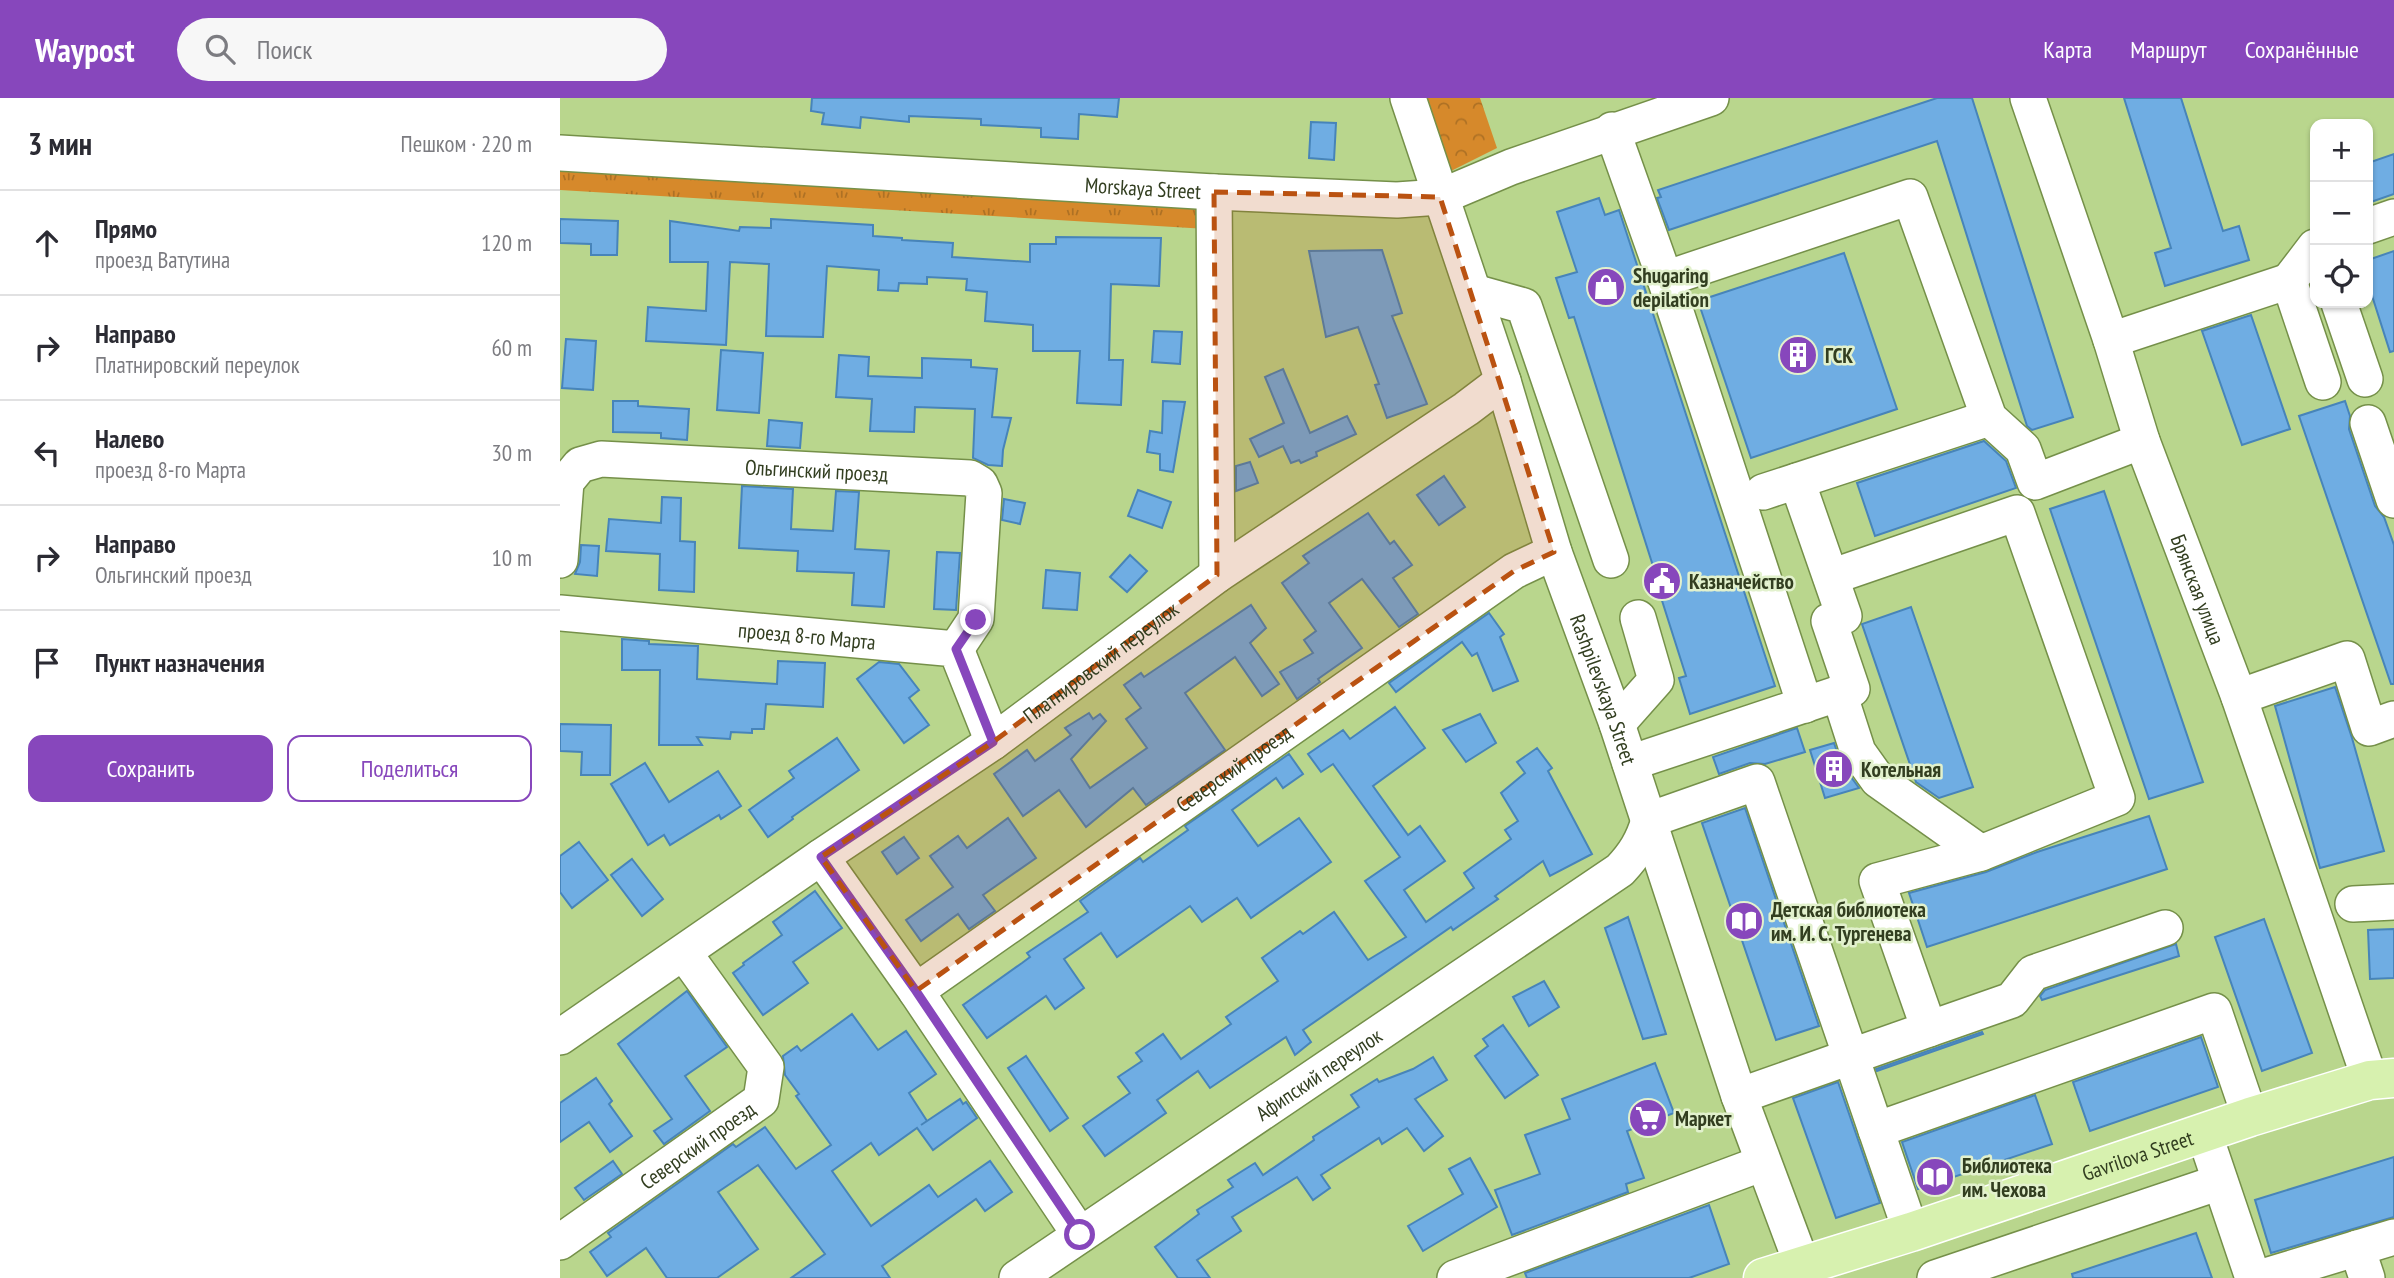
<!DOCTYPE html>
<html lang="ru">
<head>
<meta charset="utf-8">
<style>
	:root { --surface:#fff; --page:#f7f7f7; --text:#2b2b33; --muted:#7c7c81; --line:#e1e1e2; --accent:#8747bc }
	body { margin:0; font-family:"PT Sans Narrow",sans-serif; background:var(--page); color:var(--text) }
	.controls { position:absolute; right:21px; top:21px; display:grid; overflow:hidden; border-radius:14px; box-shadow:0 2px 5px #0004 }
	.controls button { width:63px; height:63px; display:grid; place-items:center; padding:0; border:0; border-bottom:2px solid var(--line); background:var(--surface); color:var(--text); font:35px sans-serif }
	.stop { position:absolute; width:21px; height:21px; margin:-16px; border:5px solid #8747bc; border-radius:50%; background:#fff }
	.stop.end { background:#8747bc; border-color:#fff; box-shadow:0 2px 7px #0008 }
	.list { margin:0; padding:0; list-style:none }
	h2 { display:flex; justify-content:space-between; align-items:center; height:91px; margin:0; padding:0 28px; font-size:30px }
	h2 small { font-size:23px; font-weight:400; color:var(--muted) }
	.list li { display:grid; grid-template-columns:46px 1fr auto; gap:21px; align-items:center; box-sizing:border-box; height:105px; padding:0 28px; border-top:2px solid var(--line) }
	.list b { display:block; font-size:26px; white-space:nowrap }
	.list p { margin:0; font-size:23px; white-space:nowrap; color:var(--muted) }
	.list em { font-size:23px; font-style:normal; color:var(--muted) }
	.actions { display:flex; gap:14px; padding:21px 28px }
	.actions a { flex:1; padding:16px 0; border:2px solid var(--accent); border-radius:14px; text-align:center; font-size:24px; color:var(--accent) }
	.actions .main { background:var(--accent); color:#fff }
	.icon { flex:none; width:38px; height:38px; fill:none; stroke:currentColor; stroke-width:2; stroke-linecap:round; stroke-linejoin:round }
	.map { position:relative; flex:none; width:1834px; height:1180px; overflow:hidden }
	header { display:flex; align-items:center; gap:42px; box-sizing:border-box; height:98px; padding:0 35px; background:var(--accent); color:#fff }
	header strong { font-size:33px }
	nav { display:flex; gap:38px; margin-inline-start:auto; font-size:24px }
	.search { width:490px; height:63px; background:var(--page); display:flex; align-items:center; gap:18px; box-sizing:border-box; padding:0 24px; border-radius:38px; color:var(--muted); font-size:26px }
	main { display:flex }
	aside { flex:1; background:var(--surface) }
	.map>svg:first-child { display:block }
</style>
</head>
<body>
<header>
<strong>Waypost</strong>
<div class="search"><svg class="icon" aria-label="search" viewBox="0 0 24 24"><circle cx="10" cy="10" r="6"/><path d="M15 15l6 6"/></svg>Поиск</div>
<nav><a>Карта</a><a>Маршрут</a><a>Сохранённые</a></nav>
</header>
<main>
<aside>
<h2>3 мин<small>Пешком · 220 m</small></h2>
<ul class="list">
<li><svg class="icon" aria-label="ahead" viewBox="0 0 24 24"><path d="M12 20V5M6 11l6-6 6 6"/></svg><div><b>Прямо</b><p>проезд Ватутина</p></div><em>120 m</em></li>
<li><svg class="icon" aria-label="right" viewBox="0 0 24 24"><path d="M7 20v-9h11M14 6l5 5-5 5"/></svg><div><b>Направо</b><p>Платнировский переулок</p></div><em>60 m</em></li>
<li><svg class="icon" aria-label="left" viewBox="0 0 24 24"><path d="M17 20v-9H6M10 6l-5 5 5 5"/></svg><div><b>Налево</b><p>проезд 8-го Марта</p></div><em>30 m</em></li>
<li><svg class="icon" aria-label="right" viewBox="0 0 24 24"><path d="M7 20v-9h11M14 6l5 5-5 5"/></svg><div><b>Направо</b><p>Ольгинский проезд</p></div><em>10 m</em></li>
<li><svg class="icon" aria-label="arrive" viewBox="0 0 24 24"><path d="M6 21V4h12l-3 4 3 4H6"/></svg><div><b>Пункт назначения</b></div></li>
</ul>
<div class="actions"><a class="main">Сохранить</a><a>Поделиться</a></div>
</aside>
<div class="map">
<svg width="1834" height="1180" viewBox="0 0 1834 1180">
	<defs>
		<pattern id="grass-tufts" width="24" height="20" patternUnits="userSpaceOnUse" patternTransform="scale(1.75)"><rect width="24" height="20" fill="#d6892b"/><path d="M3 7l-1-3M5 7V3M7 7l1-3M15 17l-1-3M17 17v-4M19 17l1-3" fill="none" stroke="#ae7124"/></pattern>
		<pattern id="forest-crowns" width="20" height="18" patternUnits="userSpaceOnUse" patternTransform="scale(1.75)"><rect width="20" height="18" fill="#d6892b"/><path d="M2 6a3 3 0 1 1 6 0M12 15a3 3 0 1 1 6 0" fill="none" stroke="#ae7124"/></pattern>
	</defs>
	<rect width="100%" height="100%" fill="#b9d68d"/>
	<!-- grass -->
	<polygon fill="url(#grass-tufts)" points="0,67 647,110 647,131 0,92"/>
	<!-- forest -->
	<polygon fill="url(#forest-crowns)" points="861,0 920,0 937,50 887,75"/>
	<!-- building -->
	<g fill="#6fade3" stroke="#4784b9" stroke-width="2">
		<polygon points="252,0 559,0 557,19 519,16 518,41 481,39 481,30 421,27 421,21 349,18 349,24 301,19 300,30 262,26 264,15 251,13"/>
		<polygon points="1377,0 1412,0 1513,319 1472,332 1467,328 1377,43 1109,132 1097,100 1101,99 1098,92"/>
		<polygon points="1564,0 1621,0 1663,133 1679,128 1689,162 1605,188 1595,155 1611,150"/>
		<polygon points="751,24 776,25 774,62 749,60"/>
		<polygon points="1834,56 1834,96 1808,105 1808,65"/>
		<polygon points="1039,100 1045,117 1059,112 1215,588 1130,616 1119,580 1126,578 1091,468 1093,468 1014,219 1009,220 996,180 1017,174 997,114"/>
		<polygon points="0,121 58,123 57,157 31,157 31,146 0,145"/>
		<polygon points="211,121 313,127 313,138 342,140 342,142 393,145 392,159 470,164 470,146 496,146 496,139 601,140 599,188 551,186 549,262 563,262 561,307 517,305 520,253 473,253 473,227 425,223 427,194 406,192 407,181 367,179 367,186 339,185 338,193 318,192 319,172 267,168 263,239 206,238 209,166 170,164 166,247 86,243 88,209 146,213 148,164 110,164 110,123 179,133 180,129 211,130"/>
		<polygon points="822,152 842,215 832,218 867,306 827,320 815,287 819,286 798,229 766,239 749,153"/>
		<polygon points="1834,153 1834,253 1830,254 1808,185 1808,162"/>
		<polygon points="1284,155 1337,311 1191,360 1138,203"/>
		<polygon points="1691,217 1730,331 1682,347 1642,233"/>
		<polygon points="594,233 622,234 620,266 592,264"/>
		<polygon points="6,241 36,243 33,292 2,290"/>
		<polygon points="161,252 203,255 199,315 157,312"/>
		<polygon points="279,257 309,259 308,278 362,280 362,260 411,262 411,269 437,271 432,319 451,320 443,352 442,368 428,367 413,360 415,311 355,309 354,334 310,333 312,301 276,299"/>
		<polygon points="723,271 750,335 787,318 796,336 756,354 757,358 741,365 739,362 731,365 723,348 699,359 690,341 724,325 705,279"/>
		<polygon points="53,303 78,303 78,308 129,311 127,342 101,340 101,335 53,334"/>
		<polygon points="603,303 625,304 613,374 600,372 600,356 587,354 590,333 602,335"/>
		<polygon points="1785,303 1790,318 1789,331 1815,408 1824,419 1834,447 1834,586 1831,586 1739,318"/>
		<polygon points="209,322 242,325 240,350 207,348"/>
		<polygon points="1424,343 1446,363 1456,390 1315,438 1297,385"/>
		<polygon points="690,364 698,385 676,393 676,368"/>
		<polygon points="884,378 905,409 879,427 857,397"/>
		<polygon points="182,388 233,391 231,431 273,433 276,393 299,394 295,451 329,453 324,509 292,507 294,475 237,473 238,453 179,450"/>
		<polygon points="578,392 611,404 602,430 568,418"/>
		<polygon points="1544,393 1643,684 1589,701 1490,411"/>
		<polygon points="102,399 121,400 120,443 135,444 134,494 99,492 100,456 46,453 49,421 101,425"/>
		<polygon points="444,401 465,405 460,426 442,422"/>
		<polygon points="808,415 830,446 834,443 852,467 833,480 858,516 839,529 802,481 769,505 802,550 758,581 760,584 737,601 720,574 753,555 744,542 756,533 722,485 749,465 743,458"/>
		<polygon points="21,447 39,448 37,478 15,476 20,464"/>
		<polygon points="377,454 400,455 396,512 374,511"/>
		<polygon points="570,457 587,473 567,494 550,479"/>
		<polygon points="486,472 520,475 517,512 483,510"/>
		<polygon points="691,507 706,530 690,545 719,586 702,598 675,559 625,595 665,652 586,707 573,690 526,729 499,692 463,718 434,676 467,652 475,663 511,637 505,630 529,615 533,621 540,616 546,623 511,661 530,690 587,650 566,621 581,610 564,587 581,575 584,579"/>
		<polygon points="1351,509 1413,689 1379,700 1356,684 1302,526"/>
		<polygon points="929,515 944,536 940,539 958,583 933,593 917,555 912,558 902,544 836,594 829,585"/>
		<polygon points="62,541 89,543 89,546 138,548 137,581 217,586 218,563 265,565 263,609 206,606 204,631 192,631 192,635 171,634 170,641 137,639 142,647 99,647 100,572 62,572"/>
		<polygon points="319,564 339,566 359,592 349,600 369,627 344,645 297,581"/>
		<polygon points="1775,589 1792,640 1824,753 1760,770 1715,608"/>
		<polygon points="835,609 865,650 813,688 848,737 860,728 885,763 844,792 866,824 914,790 904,775 951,741 945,732 958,723 941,695 965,675 957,664 977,650 992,670 988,673 1032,756 990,778 983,763 935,798 938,801 893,832 891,829 743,932 751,944 735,957 726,939 650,990 638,973 597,1002 606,1015 545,1058 523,1028 570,995 558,979 582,963 576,955 603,936 621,961 671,926 666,919 718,883 702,860 740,833 743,836 774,814 808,862 846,839 805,783 840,759 773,666 761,674 748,656 783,632 790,641"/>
		<polygon points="920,616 936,645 906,664 883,632"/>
		<polygon points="0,626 51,627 50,677 21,677 22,654 0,653"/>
		<polygon points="1237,630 1245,654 1205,666 1190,665 1159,676 1153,659"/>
		<polygon points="277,640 299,672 232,719 233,721 208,739 189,712 234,680 229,673"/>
		<polygon points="1274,645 1281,665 1299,690 1265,700 1250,652"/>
		<polygon points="729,656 743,676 723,690 716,680 672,712 698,748 739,720 771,764 691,820 677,800 642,824 630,808 557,859 541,835 504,861 524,890 495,911 486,898 427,940 403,907 462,865 470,859 467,855 528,814 520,803 580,760 583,764 628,732 625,728"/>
		<polygon points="85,665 109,704 158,673 181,708 161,721 159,717 110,747 104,737 88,747 51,686"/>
		<polygon points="1185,710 1259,928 1216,942 1142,725"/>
		<polygon points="1589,718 1607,771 1367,849 1349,795 1426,774 1477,754"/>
		<polygon points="448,720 476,760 423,797 435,813 409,831 398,816 361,843 346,822 393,789 370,758 398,738 407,750"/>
		<polygon points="344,739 359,760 337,776 322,754"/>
		<polygon points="19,744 48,782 12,810 0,794 0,758"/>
		<polygon points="72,761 103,801 82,818 51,777"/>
		<polygon points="255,793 282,830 233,864 248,885 203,917 173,875 184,867 183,865 222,837 213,824"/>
		<polygon points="1068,819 1106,936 1083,941 1045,830"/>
		<polygon points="1704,821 1752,955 1702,973 1655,839"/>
		<polygon points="1834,831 1834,880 1810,881 1808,832"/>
		<polygon points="1616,846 1619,858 1482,902 1480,898 1485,892"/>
		<polygon points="984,883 999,909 969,928 953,899"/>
		<polygon points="127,893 167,949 125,978 150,1013 104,1046 94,1033 112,1021 58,946"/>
		<polygon points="292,916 318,952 346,933 376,976 349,995 367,1023 361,1027 400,1001 403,1006 406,1004 417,1020 373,1052 357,1030 319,1057 311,1045 272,1073 311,1128 369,1087 378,1099 430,1063 452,1094 425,1113 416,1101 322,1168 330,1180 231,1180 265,1156 198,1067 158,1094 198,1151 157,1180 107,1180 86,1150 47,1178 30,1154 51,1139 48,1135 173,1046 176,1049 205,1029 236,1071 271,1047 236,998 239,996 225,977 223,958 237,948 241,953"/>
		<polygon points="943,927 978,977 945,1000 915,958 928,948 923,941"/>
		<polygon points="1422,934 1423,936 1317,973 1316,971"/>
		<polygon points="1641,939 1658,989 1530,1033 1513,984"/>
		<polygon points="466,958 508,1020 490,1033 448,970"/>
		<polygon points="873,959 887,982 855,1001 883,1038 864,1053 847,1030 822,1046 819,1040 761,1077 770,1090 753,1102 737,1079 672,1119 681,1133 637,1162 650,1180 618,1180 595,1149 639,1116 637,1112 673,1089 668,1082 695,1065 703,1077 754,1042 753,1039 799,1009 791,997 817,981 819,984 853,971"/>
		<polygon points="1095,965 1114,1015 1067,1033 1084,1080 1066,1086 1068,1094 952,1137 935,1092 980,1076 965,1037 1010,1021 1002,1001"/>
		<polygon points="36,980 52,1003 49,1006 72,1038 50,1054 29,1024 0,1044 0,1005"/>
		<polygon points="1278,984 1320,1105 1276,1120 1233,1000"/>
		<polygon points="1475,997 1492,1046 1358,1091 1342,1044"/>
		<polygon points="1834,1059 1834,1119 1711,1155 1695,1102"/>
		<polygon points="910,1060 937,1109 863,1153 848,1128 903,1096 889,1071"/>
		<polygon points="53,1063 62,1076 24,1102 15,1090"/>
		<polygon points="1149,1107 1169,1166 1129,1180 967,1180 965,1175"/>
		<polygon points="1636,1135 1652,1180 1513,1180 1512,1176"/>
	</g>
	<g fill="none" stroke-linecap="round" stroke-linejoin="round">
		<defs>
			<g id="minor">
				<path id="s1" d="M 848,0 L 943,283 L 994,454 L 1057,626 L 1179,998 L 1247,1180"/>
				<path id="s2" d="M 1468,0 L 1551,242 L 1582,343 L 1679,599 L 1810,982"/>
				<polyline points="1052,32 1105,181 1245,607"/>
				<path id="s3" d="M 0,55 L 654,94 L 837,102 L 880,99 L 951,69 L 1151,0"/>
				<polyline points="654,94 657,477"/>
				<polyline points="1808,128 1834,119"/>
				<polyline points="1105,181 1350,99 1429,320 1463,351 1475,384 1582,343"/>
				<polyline points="1729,183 1755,149"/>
				<polyline points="914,194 964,208 1051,462"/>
				<polyline points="1779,205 1805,281"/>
				<polyline points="1551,242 1729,183 1763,284"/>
				<polyline points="1808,325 1834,402"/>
				<polyline points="1203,394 1429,320"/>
				<path id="s4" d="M 0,462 L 6,384 L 20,367 L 41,361 L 410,380 L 420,386 L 424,395 L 416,521 L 396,551"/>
				<path id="s5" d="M 0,515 L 396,551 L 433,644"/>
				<polyline points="1279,595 1298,654 1318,682 1421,755"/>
				<polyline points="1679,599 1787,561 1809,630 1834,621"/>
				<polyline points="1057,626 1096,582 1078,520"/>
				<polyline points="1070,665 1292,591 1269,523 1284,518 1237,383"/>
				<polyline points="1089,722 1197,684 1316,1032"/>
				<polyline points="261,759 356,893 520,1137"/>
				<polyline points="1793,806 1834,804"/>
				<path id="s6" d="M 356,893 L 954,473 L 994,454"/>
				<polyline points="1369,931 1452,902 1473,875 1605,830"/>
				<path id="s7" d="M 0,939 L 261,759 L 433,644 L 657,477 L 906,311 L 943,283"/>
				<polyline points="1179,998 1369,931 1317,783 1421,755 1557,700 1457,415 1271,479"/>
				<polyline points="1644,1035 1693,1180"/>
				<polyline points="1351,1134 1316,1032 1654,913 1690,1019"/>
				<path id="s8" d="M 0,1144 L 201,1002 L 206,969 L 124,855"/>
				<polyline points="1797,1150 1807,1180"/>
				<path id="s9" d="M 457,1180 L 1060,772 C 1075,756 1083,743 1089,722"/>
				<polyline points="895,1180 1203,1065"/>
				<polyline points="1375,1180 1660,1084"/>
				<polyline points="1699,1180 1834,1139"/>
			</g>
			<g id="major">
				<path id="s10" d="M 1203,1180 L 1351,1134 L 1690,1019 L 1810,982 L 1834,980"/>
			</g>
		</defs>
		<!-- minor casing -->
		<use href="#minor" stroke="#759049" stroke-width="38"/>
		<!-- major casing -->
		<use href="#major" stroke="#fff" stroke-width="41"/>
		<!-- minor -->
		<use href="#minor" stroke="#fff" stroke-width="35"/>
		<!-- major -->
		<use href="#major" stroke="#d7f1af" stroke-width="38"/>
	</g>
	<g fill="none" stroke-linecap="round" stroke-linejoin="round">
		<!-- route -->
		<polyline stroke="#8747bc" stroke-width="9" points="416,522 396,551 433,644 261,759 356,893 520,1137"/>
	</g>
	<!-- marked area -->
	<path fill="#ba5211" fill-opacity="0.2" stroke="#ba5211" stroke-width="5" stroke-dasharray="14 9" stroke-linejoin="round" d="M 654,94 L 880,99 L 994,454 L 954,473 L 356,893 L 261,759 L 433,644 L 657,477 Z"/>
	<!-- icons -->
	<defs>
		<symbol id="shop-disc" viewBox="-11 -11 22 22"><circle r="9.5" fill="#8747bc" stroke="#e2f1cd"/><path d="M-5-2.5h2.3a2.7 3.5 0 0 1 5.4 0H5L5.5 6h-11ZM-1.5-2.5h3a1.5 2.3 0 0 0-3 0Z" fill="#fff"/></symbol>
		<symbol id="building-disc" viewBox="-11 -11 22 22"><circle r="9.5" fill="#8747bc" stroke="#e2f1cd"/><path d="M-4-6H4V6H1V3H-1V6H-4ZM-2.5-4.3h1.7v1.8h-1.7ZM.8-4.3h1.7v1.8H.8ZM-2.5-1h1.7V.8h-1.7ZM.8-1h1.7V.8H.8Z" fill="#fff"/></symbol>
		<symbol id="civic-disc" viewBox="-11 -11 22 22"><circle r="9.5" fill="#8747bc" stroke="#e2f1cd"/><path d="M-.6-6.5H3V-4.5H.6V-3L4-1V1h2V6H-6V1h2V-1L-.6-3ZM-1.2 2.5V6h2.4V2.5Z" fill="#fff"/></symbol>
		<symbol id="library-disc" viewBox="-11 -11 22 22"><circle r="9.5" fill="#8747bc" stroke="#e2f1cd"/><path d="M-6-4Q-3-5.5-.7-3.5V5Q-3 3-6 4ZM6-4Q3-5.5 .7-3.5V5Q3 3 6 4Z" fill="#fff"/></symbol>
		<symbol id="supermarket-disc" viewBox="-11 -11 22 22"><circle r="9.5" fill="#8747bc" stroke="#e2f1cd"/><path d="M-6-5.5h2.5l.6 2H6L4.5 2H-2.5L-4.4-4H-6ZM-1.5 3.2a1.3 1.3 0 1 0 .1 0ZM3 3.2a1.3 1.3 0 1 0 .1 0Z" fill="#fff"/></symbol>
	</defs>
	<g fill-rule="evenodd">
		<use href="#shop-disc" x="1024" y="167" width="44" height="44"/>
		<use href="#building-disc" x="1216" y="235" width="44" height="44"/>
		<use href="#civic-disc" x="1080" y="461" width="44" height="44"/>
		<use href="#building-disc" x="1252" y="649" width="44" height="44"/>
		<use href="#library-disc" x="1162" y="801" width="44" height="44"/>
		<use href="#supermarket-disc" x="1066" y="998" width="44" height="44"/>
		<use href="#library-disc" x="1353" y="1057" width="44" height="44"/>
	</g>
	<g text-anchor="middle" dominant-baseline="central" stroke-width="5" stroke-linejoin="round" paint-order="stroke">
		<!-- street labels -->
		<g font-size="21" fill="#323e20" stroke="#e2f1cd">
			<text stroke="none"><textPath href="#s3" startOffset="584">Morskaya Street</textPath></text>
			<text stroke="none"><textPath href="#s4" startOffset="338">Ольгинский проезд</textPath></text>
			<text stroke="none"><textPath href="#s2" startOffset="520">Брянская улица</textPath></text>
			<text stroke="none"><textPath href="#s5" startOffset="248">проезд 8-го Марта</textPath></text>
			<text stroke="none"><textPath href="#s7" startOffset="658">Платнировский переулок</textPath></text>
			<text stroke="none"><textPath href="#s1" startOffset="623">Rashpilevskaya Street</textPath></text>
			<text stroke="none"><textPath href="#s6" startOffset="388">Северский проезд</textPath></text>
			<text stroke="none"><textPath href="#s9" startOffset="364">Афипский переулок</textPath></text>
			<text stroke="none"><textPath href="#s8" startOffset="168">Северский проезд</textPath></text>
			<text stroke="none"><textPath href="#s10" startOffset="394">Gavrilova Street</textPath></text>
		</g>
		<!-- poi labels -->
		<g font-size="21" font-weight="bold" fill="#323e20" stroke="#e2f1cd" text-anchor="start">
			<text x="1073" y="177">Shugaring<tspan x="1073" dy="24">depilation</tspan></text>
			<text x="1265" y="257">ГСК</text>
			<text x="1129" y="483">Казначейство</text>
			<text x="1301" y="671">Котельная</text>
			<text x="1211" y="811">Детская библиотека<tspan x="1211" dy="24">им. И. С. Тургенева</tspan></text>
			<text x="1115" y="1020">Маркет</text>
			<text x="1402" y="1067">Библиотека<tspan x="1402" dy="24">им. Чехова</tspan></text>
		</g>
	</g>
</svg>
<div class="controls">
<button>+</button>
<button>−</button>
<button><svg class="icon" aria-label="locate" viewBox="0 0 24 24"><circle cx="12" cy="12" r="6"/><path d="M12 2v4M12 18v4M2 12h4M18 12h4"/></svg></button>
</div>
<div class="stop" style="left:520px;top:1137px"></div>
<div class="stop end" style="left:416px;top:522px"></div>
</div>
</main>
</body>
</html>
